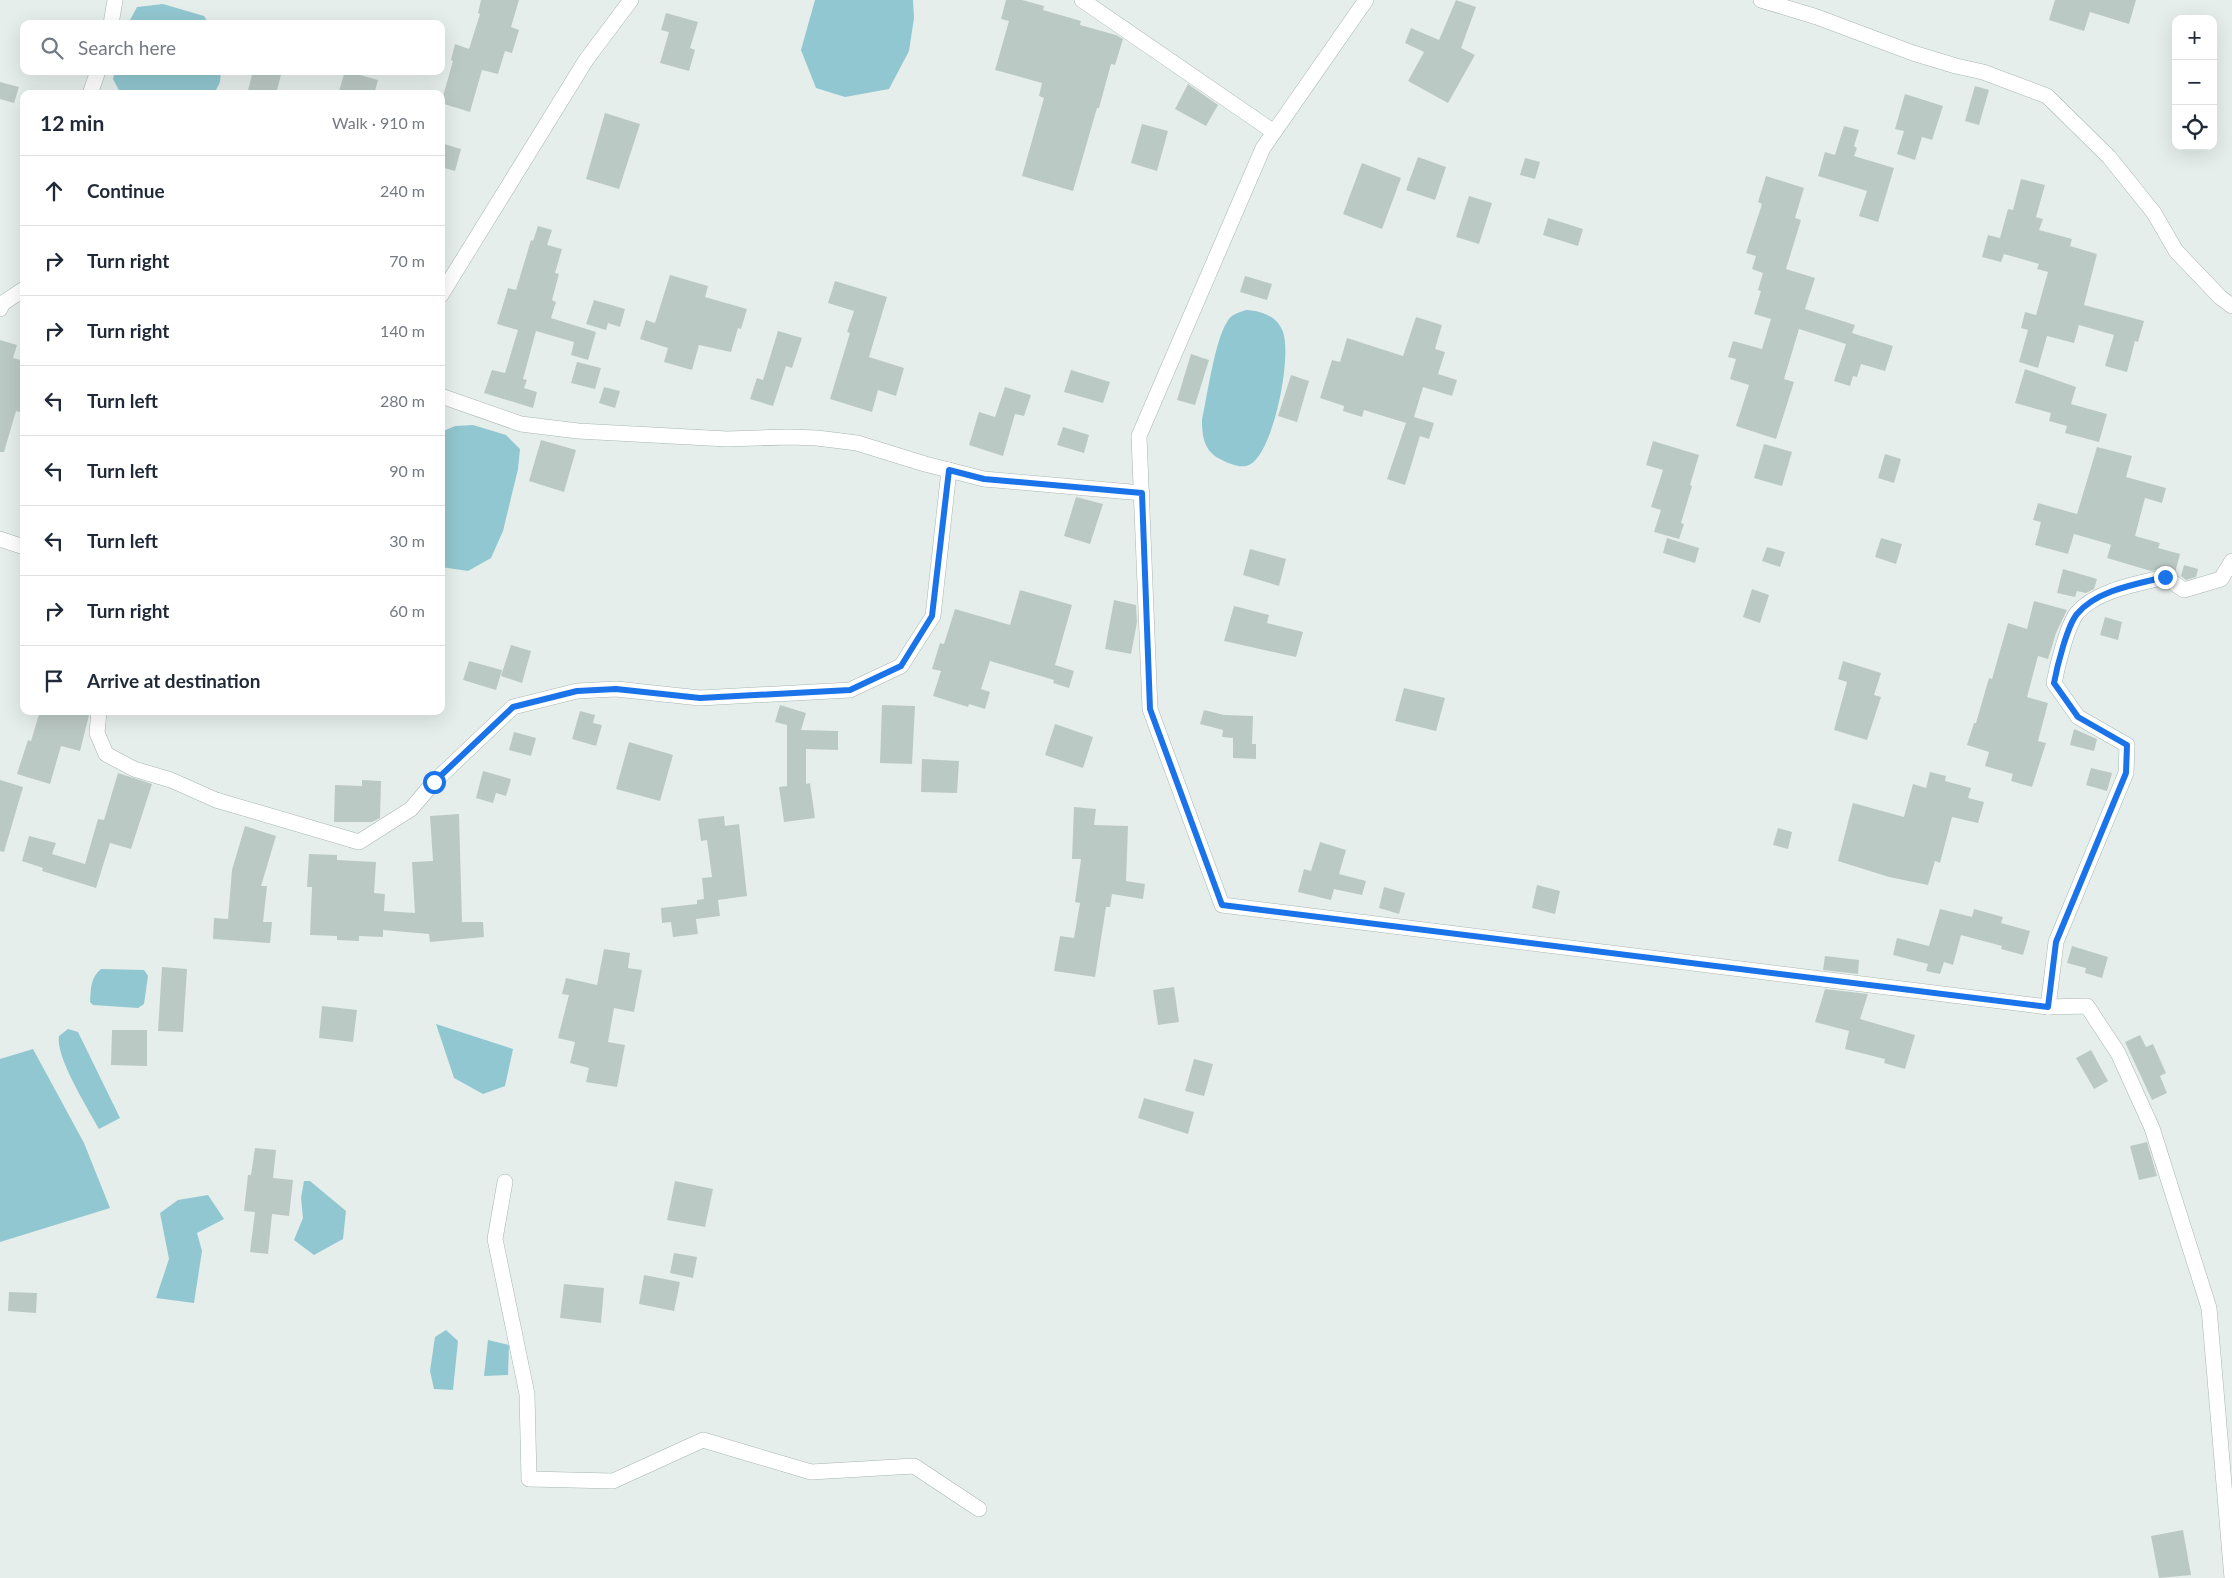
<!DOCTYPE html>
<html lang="en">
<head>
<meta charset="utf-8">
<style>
	:root { --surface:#fff; --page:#f2f2f3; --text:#1f2937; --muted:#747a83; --line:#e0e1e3 }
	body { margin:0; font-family:Lato,sans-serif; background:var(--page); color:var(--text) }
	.controls { position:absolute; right:15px; top:15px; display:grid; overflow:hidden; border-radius:10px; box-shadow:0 5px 20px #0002 }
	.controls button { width:45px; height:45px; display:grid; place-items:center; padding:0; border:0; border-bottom:1px solid var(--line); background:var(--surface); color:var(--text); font:25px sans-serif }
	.stop { position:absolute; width:15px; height:15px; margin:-11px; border:4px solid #1a73e8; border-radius:50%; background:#fff }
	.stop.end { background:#1a73e8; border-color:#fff; box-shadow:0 1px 5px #0008 }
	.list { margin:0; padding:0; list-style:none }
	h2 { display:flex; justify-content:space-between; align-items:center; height:65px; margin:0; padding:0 20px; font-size:21px }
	h2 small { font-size:16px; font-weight:400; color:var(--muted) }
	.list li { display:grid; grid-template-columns:32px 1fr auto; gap:15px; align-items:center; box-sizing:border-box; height:70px; padding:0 20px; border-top:1px solid var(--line) }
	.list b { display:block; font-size:19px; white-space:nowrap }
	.list em { font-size:16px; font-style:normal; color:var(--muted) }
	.icon { flex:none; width:28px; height:28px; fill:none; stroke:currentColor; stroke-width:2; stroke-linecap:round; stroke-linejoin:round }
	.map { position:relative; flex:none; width:2232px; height:1578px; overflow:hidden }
	.search { position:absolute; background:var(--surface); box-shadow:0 5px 20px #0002; left:20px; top:20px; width:425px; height:55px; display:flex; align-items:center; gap:12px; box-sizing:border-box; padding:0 18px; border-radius:10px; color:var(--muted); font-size:19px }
	.panel { position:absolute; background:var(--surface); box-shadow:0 5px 20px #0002; left:20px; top:90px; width:425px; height:625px; border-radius:10px }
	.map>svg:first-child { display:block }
</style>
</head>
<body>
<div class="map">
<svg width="2232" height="1578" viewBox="0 0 2232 1578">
	<rect width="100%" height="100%" fill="#e6eeeb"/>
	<!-- water -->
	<g fill="#91c7d0">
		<polygon points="815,0 913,0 914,18 909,51 889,89 845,97 816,88 801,50"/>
		<polygon points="163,4 204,16 209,24 128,24 137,7"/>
		<polygon points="115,71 221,71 220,82 214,94 121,94 113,79"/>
		<path d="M 1246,310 C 1262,311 1277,316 1283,332 C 1292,356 1274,453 1249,465 C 1240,469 1228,463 1220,459 C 1204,451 1202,436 1202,420 C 1207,397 1215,340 1227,322 C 1231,314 1238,313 1246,310 Z"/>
		<polygon points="473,425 506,435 520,449 518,469 503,531 491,558 468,571 441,567 441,432 455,426"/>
		<path d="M 101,969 L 144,970 L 148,976 L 144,1004 L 138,1008 L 93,1005 L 90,1002 C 91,989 90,978 101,969 Z"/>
		<polygon points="436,1024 513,1049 505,1086 483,1094 454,1078"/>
		<path d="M 68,1029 L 78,1032 L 120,1118 L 99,1129 C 88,1109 55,1056 59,1036 Z"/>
		<polygon points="33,1049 84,1143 110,1208 0,1242 0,1059"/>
		<polygon points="304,1181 310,1181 346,1211 343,1239 314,1255 294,1240 303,1218 301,1198"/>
		<polygon points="208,1195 224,1219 197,1233 202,1251 194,1303 156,1298 169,1259 160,1213 178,1200"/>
		<polygon points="446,1330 458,1341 453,1390 434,1389 430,1371 435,1337"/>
		<polygon points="488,1340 509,1345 508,1375 484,1376"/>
	</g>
	<!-- building -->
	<g fill="#bbc9c4">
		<polygon points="481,0 519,0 511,27 519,30 512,53 505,51 498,74 482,70 470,112 441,103 453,61 451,60 455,44 469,49 480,14 478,13"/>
		<polygon points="1006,0 1022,0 1044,6 1043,10 1081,21 1080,25 1116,35 1123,39 1115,65 1111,64 1099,108 1097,108 1073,191 1022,176 1044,98 1039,96 1042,83 995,70 1009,21 1001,19"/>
		<polygon points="1456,0 1476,7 1461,48 1475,55 1448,103 1408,81 1424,52 1405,43 1411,28 1439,40"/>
		<polygon points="2055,0 2136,0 2129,24 2090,12 2084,31 2049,20"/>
		<polygon points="666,13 698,22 690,48 695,50 689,71 660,63 669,32 661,30"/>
		<polygon points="253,71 282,71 276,94 247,94"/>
		<polygon points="345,71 378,80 374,94 348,94 339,91"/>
		<polygon points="0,82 19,87 14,103 0,99"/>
		<polygon points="1188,84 1218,105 1206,126 1175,109"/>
		<polygon points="1975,86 1989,90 1979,125 1965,121"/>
		<polygon points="1905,94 1943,106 1932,140 1922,137 1915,160 1897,154 1904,131 1895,129"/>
		<polygon points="605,113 640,124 619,189 586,179"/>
		<polygon points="1142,124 1168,131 1157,171 1131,163"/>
		<polygon points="1844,126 1859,130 1854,146 1857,148 1854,156 1894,168 1878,222 1859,216 1867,191 1818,176 1825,152 1835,155"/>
		<polygon points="441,143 461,149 455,171 441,167"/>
		<polygon points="1418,157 1446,167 1435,200 1406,190"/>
		<polygon points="1525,158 1540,162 1535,179 1520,175"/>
		<polygon points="1362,163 1401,178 1382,229 1343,214"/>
		<polygon points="1766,176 1804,188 1795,218 1801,220 1786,269 1815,278 1805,309 1855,325 1852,333 1893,346 1885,371 1861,364 1857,377 1853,376 1850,386 1834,381 1846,344 1799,329 1784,379 1794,382 1776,439 1736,426 1749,385 1730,379 1736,359 1728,357 1733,341 1762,349 1771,319 1754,314 1761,291 1758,290 1763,273 1752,269 1756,256 1746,253 1762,204 1758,202"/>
		<polygon points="2021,179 2045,185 2036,217 2043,219 2039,230 2072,239 2070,246 2097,254 2084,305 2144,321 2138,342 2135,341 2127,372 2105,366 2114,335 2079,325 2074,343 2047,336 2038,368 2019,362 2028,330 2021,328 2025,312 2036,315 2048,272 2037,269 2039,264 2004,254 2001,262 1982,257 1988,235 2000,238 2008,209 2013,210"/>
		<polygon points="1469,196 1492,203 1479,244 1456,237"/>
		<polygon points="1548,218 1583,229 1578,246 1543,235"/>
		<polygon points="538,226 552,230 547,245 562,249 555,273 559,274 552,300 556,302 551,318 596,332 588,360 571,355 574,342 536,331 523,379 527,380 524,388 537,392 533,408 484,393 492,370 505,373 518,330 497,324 508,288 516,290 531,240 533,241"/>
		<polygon points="670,275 708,286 705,297 747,309 741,329 738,328 731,352 699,345 692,370 664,362 668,348 640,339 646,320 655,323"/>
		<polygon points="1245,276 1272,284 1267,300 1240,292"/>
		<polygon points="835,281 887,297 869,357 904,368 896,396 878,390 872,412 830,399 850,333 847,332 854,311 828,303"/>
		<polygon points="594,300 625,309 620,327 608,323 606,330 586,324"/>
		<polygon points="1416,317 1442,325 1435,349 1445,352 1438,374 1457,380 1452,396 1423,387 1414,417 1434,423 1429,439 1420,436 1405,485 1387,479 1406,423 1364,410 1362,417 1343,411 1344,406 1320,398 1332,360 1340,362 1347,338 1403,356"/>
		<polygon points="778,331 802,338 792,368 786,366 773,406 750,399 757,378 763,380"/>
		<polygon points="0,340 17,345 13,358 24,361 24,401 20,412 16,411 4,452 0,452"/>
		<polygon points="1191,354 1209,360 1195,405 1177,400"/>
		<polygon points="577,362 601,368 595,389 571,383"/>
		<polygon points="2025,369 2076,387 2071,404 2107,414 2099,442 2065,433 2067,426 2049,421 2051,413 2015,403"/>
		<polygon points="1071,370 1110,382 1103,403 1064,392"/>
		<polygon points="1291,375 1309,381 1297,422 1278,416"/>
		<polygon points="604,387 620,391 615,408 599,403"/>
		<polygon points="1005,387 1031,395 1024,416 1015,414 1003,456 969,445 979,412 995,417"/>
		<polygon points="1063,427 1089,435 1084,453 1057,445"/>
		<polygon points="541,440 576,450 564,492 529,481"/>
		<polygon points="1653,441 1699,455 1690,485 1692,486 1681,523 1684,524 1679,539 1654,532 1661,510 1651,507 1663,470 1646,465"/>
		<polygon points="1764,444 1792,452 1782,486 1754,478"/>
		<polygon points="2097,447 2132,456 2126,477 2166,488 2162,503 2145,498 2135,536 2160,543 2158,548 2180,554 2175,573 2166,568 2151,571 2107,558 2111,545 2109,544 2074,534 2068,554 2035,545 2041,522 2033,520 2038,503 2077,514"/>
		<polygon points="1885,454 1901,459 1894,483 1878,478"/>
		<polygon points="1076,497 1103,504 1090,544 1064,536"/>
		<polygon points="1667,538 1699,548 1695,563 1663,553"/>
		<polygon points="1881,538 1902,544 1896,564 1875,557"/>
		<polygon points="1767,547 1785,552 1780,567 1762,561"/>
		<polygon points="1250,549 1286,559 1279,586 1243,575"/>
		<polygon points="2184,565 2198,569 2196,577 2186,580 2181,576"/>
		<polygon points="2063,569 2097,579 2094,589 2086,593 2077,591 2075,597 2057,593"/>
		<polygon points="1752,589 1769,595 1760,623 1743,617"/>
		<polygon points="1020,590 1072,605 1055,665 1074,671 1069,688 1053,683 1054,680 990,661 981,689 990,692 985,709 969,704 968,707 933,696 941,671 932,669 940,643 944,644 955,609 1010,625"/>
		<polygon points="1114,600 1136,605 1137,622 1131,654 1105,649"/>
		<polygon points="2034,601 2067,610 2056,633 2048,659 2038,656 2027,697 2048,703 2038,741 2046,743 2032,787 2011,781 2013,774 1985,766 1989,752 1967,745 1974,723 1976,723 1989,678 1992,679 2008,623 2027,629"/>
		<polygon points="1234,606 1269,615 1267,623 1303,632 1296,657 1224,641"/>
		<polygon points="2105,617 2122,622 2118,640 2100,635"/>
		<polygon points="511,645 531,651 522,683 501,676"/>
		<polygon points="469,661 502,670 496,690 463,680"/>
		<polygon points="1843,661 1881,673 1874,695 1881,697 1867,740 1834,730 1847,682 1838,679"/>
		<polygon points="1404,688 1445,698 1436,731 1395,721"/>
		<polygon points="780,705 806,713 801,730 838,731 838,750 806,749 806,784 810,783 815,818 784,822 779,787 787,786 787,725 775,722"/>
		<polygon points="882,705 915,706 912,764 880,763"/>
		<polygon points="1204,710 1224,715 1253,716 1252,744 1256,744 1256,759 1233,758 1233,738 1222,737 1223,730 1200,724"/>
		<polygon points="40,711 90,711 80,751 61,746 50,784 17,774 28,740 31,741"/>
		<polygon points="580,711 595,715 593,723 602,725 596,746 572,739"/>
		<polygon points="1055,724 1093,737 1083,768 1045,755"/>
		<polygon points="2074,729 2097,739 2094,751 2070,745"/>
		<polygon points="514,732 536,738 531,756 509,750"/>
		<polygon points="629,742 673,755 660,801 616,789"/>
		<polygon points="922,759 959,761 957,793 921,792"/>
		<polygon points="2091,768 2112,773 2107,791 2086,785"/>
		<polygon points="483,771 511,779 506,796 496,793 493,803 476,798"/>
		<polygon points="1930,772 1946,776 1945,781 1971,788 1968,798 1984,802 1978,823 1952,817 1940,863 1935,861 1928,885 1889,877 1838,861 1853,803 1904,817 1913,784 1926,788"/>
		<polygon points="118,773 152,784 131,849 110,843 96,888 42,871 43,868 22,861 29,836 56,843 52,854 85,864 98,819 104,820"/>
		<polygon points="0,780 23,787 4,852 0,851"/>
		<polygon points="362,780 381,781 380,818 372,822 334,822 335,785 362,786"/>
		<polygon points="1074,807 1096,809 1094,825 1128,826 1126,881 1145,884 1143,899 1112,894 1110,907 1106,907 1095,977 1054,971 1060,936 1074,938 1080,903 1075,902 1081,859 1072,859"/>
		<polygon points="459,814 462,922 483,922 484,937 430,942 429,934 383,930 383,937 359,936 359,941 337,940 337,936 310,935 312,887 307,887 309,854 337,855 337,860 376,862 374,893 385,894 384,911 415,913 412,862 433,861 430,816"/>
		<polygon points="724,816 725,826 739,824 747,896 718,900 720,916 696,919 698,934 673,937 671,922 662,923 661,908 697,904 697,900 704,899 702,878 712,877 707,840 701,841 698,819"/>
		<polygon points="245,826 276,836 261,886 267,886 263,922 272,922 270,943 213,939 214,918 228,919 232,870"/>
		<polygon points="1778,828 1792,832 1788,849 1773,845"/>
		<polygon points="1320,842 1346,850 1339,874 1366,881 1362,895 1334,889 1331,900 1298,892 1304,869 1311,871"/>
		<polygon points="1537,885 1560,891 1555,914 1532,908"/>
		<polygon points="1384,887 1405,893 1399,914 1379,908"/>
		<polygon points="1940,909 1972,917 1974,909 2003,917 2001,923 2030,931 2023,955 2001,949 2002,946 1961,935 1953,965 1944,962 1940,974 1926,971 1928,964 1893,955 1897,938 1929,946"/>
		<polygon points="2072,946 2108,957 2102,978 2085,973 2086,968 2067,963"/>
		<polygon points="604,949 630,953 628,968 642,970 634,1012 614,1008 608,1042 625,1045 617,1087 586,1082 589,1068 570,1063 575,1042 558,1038 569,995 562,994 566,978 597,985"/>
		<polygon points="1825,956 1859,960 1858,974 1823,970"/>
		<polygon points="162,967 187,969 183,1032 158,1031"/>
		<polygon points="1174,987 1179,1022 1158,1025 1153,990"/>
		<polygon points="1825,989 1868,994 1860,1019 1915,1035 1905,1069 1884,1063 1885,1059 1845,1049 1849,1031 1815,1022"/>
		<polygon points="322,1006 357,1010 353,1042 319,1038"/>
		<polygon points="112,1030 147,1030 147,1066 111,1065"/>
		<polygon points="2140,1035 2146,1047 2153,1044 2166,1073 2160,1076 2167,1093 2152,1100 2125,1042"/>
		<polygon points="2091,1050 2108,1081 2094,1089 2076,1058"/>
		<polygon points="1194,1059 1213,1064 1204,1096 1185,1091"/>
		<polygon points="1144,1098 1194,1112 1188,1134 1138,1118"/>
		<polygon points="2147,1142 2157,1176 2139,1180 2130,1146"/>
		<polygon points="255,1148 276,1150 273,1178 293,1180 289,1216 272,1214 268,1254 250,1252 255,1212 244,1211 248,1175 251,1175"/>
		<polygon points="675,1181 713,1189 705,1227 667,1220"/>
		<polygon points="674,1253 697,1257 693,1278 670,1273"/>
		<polygon points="644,1275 680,1282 674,1311 639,1304"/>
		<polygon points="564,1284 604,1288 601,1323 560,1318"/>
		<polygon points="9,1292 37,1293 36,1313 8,1311"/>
		<polygon points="2183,1530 2191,1575 2159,1578 2151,1536"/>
	</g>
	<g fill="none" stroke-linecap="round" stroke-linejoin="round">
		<defs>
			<g id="minor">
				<polyline points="1082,0 1274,132"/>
				<polyline points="1366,0 1263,148 1139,436 1150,709 1222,905 2048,1007 2087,1006 2118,1053 2152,1128 2209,1308 2232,1578"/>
				<polyline points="1761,0 1817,17 1913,53 1956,66 1983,72 2047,96 2109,157 2154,213 2176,251 2220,297 2232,306"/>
				<polyline points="111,24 115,0"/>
				<polyline points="90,94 98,71"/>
				<polyline points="441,295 586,60 631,0"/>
				<polyline points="0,309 3,303 24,289"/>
				<polyline points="441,396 521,424 578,431 727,439 789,437 817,438 857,443 925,464 984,479 1142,493"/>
				<polyline points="0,539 24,547"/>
				<polyline points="99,711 97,733 106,754 134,769 171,780 216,800 359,842 411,809 434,782 513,707 577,691 616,689 700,698 850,690 901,666 933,616 949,470"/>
				<path d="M 2048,1007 L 2056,942 L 2126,773 L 2127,745 L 2078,717 L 2054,683 C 2057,667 2067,626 2077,613 C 2097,590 2137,584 2165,577 L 2184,590 L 2221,579 L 2232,561"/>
				<polyline points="505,1182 495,1239 527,1394 529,1479 613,1481 703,1440 811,1472 914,1466 979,1509"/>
			</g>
		</defs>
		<!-- minor casing -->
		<use href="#minor" stroke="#a8b6b2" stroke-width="16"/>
		<!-- minor -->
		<use href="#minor" stroke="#fff" stroke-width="15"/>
	</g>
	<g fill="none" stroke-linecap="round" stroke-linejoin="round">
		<!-- route -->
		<path stroke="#1a73e8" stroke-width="6" d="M 434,782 L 513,707 L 577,691 L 616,689 L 700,698 L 850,690 L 901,666 L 932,616 L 949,470 L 984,479 L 1142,493 L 1150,709 L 1222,905 L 2048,1007 L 2056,942 L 2126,773 L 2127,745 L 2078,717 L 2054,683 C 2057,667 2067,626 2077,614 C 2097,590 2137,584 2165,577"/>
	</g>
</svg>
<div class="controls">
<button>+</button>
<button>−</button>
<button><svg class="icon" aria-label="locate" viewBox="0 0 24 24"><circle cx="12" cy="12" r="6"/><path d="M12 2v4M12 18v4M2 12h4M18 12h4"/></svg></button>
</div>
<div class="stop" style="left:434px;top:782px"></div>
<div class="stop end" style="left:2165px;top:577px"></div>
<div class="search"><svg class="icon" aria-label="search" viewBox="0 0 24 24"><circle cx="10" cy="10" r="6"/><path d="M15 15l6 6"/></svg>Search here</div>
<section class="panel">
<h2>12 min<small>Walk · 910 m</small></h2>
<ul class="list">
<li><svg class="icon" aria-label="ahead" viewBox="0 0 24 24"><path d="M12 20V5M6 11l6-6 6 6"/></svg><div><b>Continue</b></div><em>240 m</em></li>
<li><svg class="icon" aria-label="right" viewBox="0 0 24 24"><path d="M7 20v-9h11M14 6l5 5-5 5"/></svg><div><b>Turn right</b></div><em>70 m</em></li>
<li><svg class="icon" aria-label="right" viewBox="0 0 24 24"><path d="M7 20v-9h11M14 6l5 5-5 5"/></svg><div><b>Turn right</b></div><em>140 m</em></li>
<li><svg class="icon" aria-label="left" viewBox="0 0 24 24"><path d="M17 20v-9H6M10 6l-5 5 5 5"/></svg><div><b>Turn left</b></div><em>280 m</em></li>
<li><svg class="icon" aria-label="left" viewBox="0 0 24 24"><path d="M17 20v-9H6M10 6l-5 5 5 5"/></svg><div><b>Turn left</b></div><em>90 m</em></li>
<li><svg class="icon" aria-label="left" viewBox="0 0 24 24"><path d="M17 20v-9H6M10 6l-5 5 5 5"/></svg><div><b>Turn left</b></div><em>30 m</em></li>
<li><svg class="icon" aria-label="right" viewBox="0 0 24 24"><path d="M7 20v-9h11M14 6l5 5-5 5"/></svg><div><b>Turn right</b></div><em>60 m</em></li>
<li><svg class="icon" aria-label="arrive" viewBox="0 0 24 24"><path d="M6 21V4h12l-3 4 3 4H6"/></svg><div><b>Arrive at destination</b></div></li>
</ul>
</section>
</div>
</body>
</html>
